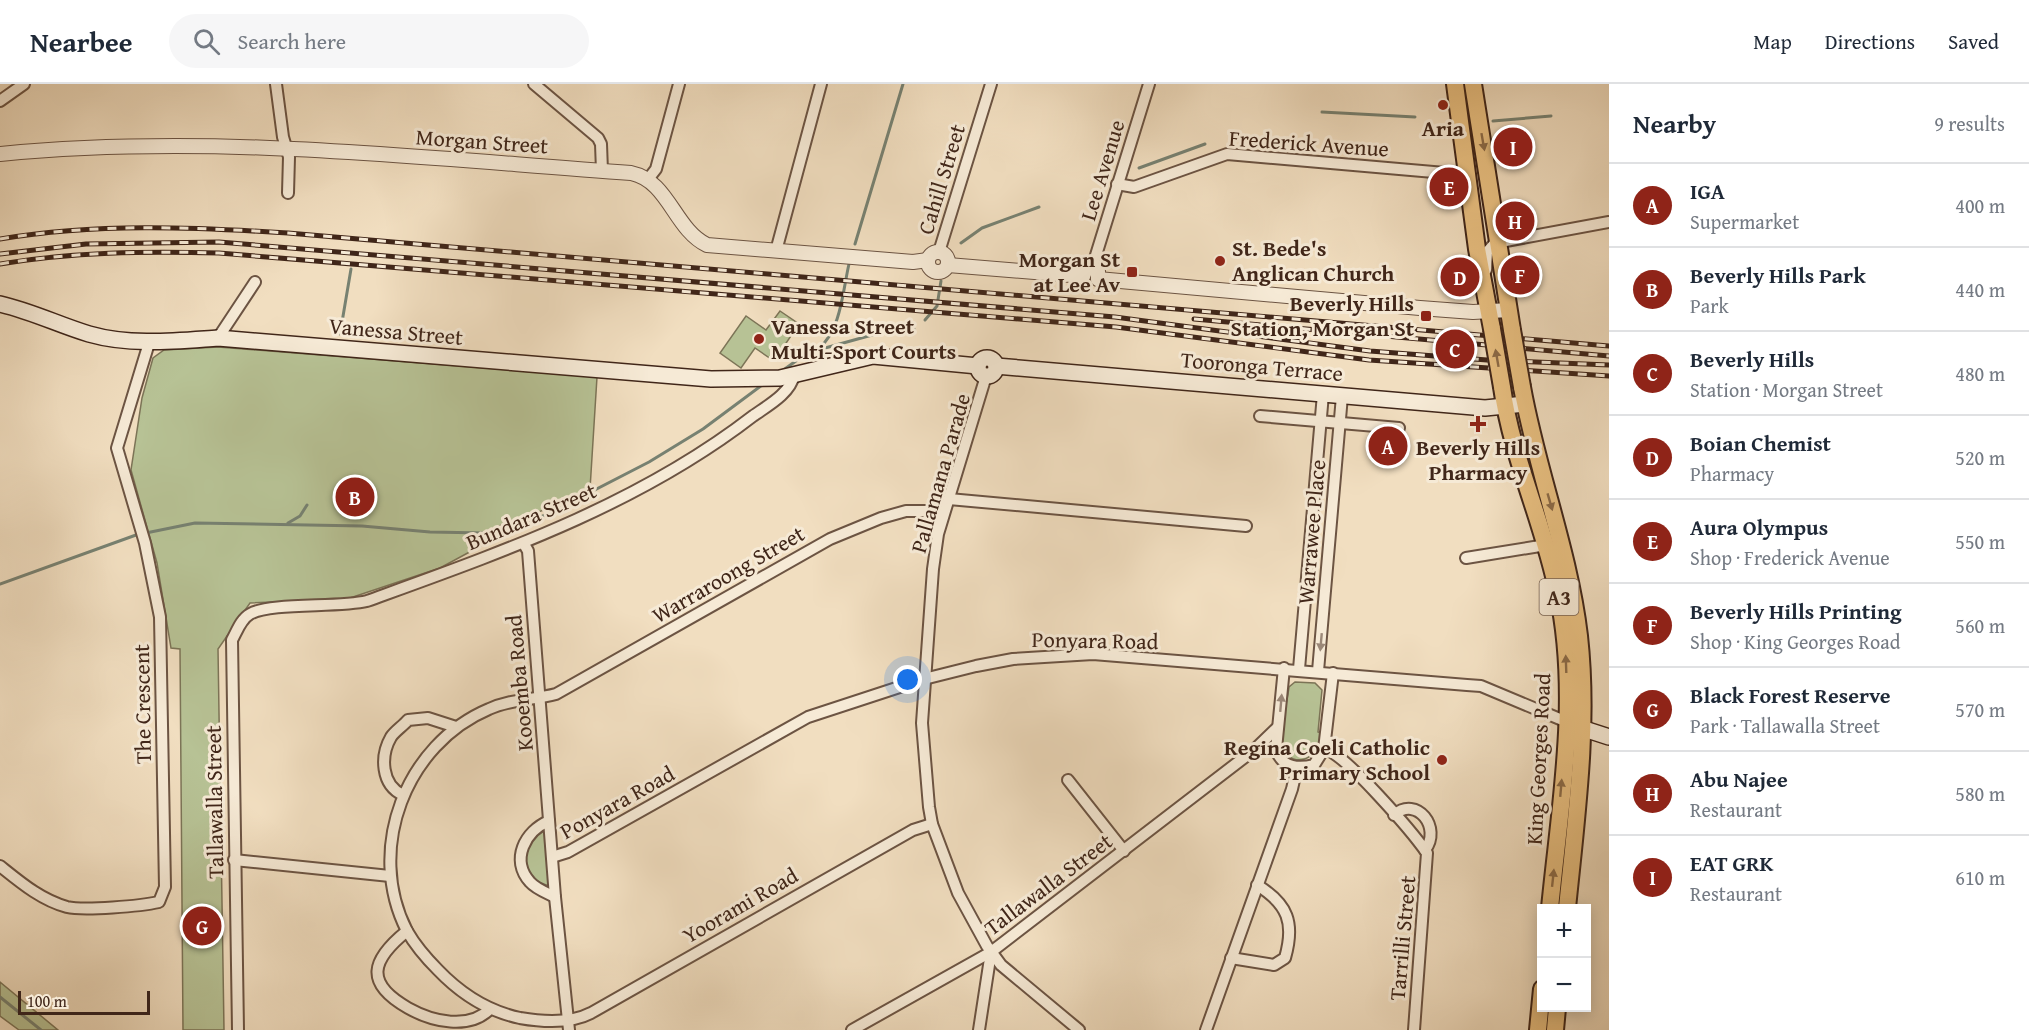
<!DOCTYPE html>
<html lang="en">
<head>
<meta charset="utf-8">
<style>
	:root { --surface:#fff; --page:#f6f6f7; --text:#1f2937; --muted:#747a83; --line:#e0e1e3; --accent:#8f2418 }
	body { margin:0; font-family:"Gentium Book Plus",serif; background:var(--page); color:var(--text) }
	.controls { position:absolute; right:18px; bottom:18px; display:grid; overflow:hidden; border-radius:0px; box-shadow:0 3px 15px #0003 }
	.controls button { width:54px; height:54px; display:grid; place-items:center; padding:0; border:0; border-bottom:2px solid var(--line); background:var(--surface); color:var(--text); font:30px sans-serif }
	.scale { position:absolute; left:18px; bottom:15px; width:132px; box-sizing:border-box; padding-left:6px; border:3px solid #402619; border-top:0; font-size:16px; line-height:21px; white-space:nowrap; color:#402619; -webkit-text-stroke:4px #f6ead6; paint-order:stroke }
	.you { position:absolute; left:908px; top:596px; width:21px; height:21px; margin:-15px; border:4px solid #fff; border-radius:50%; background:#1a73e8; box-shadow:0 0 0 9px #1a73e833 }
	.badge { display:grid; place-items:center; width:39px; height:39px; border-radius:50%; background:var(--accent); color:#fff; font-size:20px; font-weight:700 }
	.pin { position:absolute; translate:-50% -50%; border:3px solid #fff; box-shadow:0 2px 6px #0006 }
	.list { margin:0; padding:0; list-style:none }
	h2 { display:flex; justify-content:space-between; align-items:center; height:78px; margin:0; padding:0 24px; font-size:26px }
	h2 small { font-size:20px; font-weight:400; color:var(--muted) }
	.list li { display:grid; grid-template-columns:39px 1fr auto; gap:18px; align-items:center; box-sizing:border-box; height:84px; padding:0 24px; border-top:2px solid var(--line) }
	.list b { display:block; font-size:22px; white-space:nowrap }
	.list p { margin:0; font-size:20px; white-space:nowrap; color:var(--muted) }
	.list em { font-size:20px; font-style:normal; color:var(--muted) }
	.icon { flex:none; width:33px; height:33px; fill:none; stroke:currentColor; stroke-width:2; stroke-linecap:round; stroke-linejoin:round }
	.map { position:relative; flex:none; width:1609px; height:946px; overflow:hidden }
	header { display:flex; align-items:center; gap:36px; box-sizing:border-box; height:84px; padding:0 30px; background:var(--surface); border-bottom:2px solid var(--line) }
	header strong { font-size:28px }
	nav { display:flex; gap:33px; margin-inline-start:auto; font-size:21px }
	.search { width:420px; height:54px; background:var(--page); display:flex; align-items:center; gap:15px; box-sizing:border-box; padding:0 21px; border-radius:33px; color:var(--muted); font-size:22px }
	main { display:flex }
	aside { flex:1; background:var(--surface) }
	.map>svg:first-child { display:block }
</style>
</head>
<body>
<header>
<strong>Nearbee</strong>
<div class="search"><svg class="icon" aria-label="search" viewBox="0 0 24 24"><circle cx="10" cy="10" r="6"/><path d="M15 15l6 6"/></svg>Search here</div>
<nav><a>Map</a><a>Directions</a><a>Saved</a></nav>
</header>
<main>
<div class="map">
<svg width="1609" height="946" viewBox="0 0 1609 946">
	<rect width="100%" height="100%" fill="#f1dec0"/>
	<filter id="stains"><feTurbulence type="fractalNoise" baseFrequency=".00333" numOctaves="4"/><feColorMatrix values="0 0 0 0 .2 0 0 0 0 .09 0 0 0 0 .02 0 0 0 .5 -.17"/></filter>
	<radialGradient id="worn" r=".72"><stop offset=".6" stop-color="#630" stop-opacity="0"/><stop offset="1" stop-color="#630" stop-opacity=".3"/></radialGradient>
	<!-- green -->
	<g fill="#b7c295" stroke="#7c7457" stroke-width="1.5">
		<polygon points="780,227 799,240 774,277 755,264 741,284 720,269 746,232 766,246"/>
		<polygon points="218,263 597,293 590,405 555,422 499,442 501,451 440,484 347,515 250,519 218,565 224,946 183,946 180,565 171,564 157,479 131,386 142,314 153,274 164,266"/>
		<path d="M 1295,598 L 1315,599 L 1322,606 L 1318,648 L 1321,649 C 1318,684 1284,682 1282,659 C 1280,642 1287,620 1289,603 Z"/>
		<path d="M 545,746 L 550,802 C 518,795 517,759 545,746 Z"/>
		<polygon points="0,898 58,946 19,946 0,932"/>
	</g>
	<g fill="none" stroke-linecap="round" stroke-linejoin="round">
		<!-- stream -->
		<g stroke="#778171" stroke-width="3">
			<polyline points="1322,28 1415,33"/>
			<polyline points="1493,37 1551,32"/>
			<polyline points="1139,84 1205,60"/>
			<polyline points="961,159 982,144 1039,123"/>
			<polyline points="855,160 903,0"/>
			<polyline points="925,236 937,222 941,197"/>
			<polyline points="901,245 914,245"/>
			<polyline points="340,250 351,185"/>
			<path d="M 819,264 C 841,247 843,205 849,180"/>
			<polyline points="782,287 807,269 912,240"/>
			<polyline points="288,439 300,432 307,421"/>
			<polyline points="0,500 136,451 195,439 362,442 430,448 485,449 509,445 548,430 649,378 703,345 765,299"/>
			<polyline points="0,913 41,946"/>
		</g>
		<defs>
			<g id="minor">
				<polyline points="276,0 283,53 289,73 288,109"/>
				<polyline points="534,0 598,54 601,60 602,87"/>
				<polyline points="0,17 24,0"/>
				<polyline points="649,94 656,85 679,0"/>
				<polyline points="1117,100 1134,103 1227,70 1468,91"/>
				<polyline points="776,167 821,0"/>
				<polyline points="939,168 991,0"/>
				<polyline points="1092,184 1149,0"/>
				<polyline points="1486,186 1487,168 1495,159 1609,138"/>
				<polyline points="218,254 255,198"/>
				<polyline points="986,292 938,450 933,485 922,639 929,723 932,740 958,809 987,862 1001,881 1079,946"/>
				<polyline points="1260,332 1399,344"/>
				<polyline points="949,415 1246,442"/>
				<polyline points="524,460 528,467 555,813 569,946"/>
				<polyline points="1466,474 1546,461"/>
				<path d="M 1284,584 L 1276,665 C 1281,683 1298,685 1314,681 L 1324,665 L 1333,589"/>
				<polyline points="1299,585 1323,310"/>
				<polyline points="1318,587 1342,312"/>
				<path d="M 1324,665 C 1344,668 1413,749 1427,769 L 1414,946"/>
				<polyline points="1068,696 1124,767"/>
				<path d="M 403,711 C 381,701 380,672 391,653 C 395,647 403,642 408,636 L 428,634 L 456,643"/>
				<path d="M 1394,731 C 1417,711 1442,744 1425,766"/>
				<path d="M 549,737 C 525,747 510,776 530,798 C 536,805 547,809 555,813"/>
				<path d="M 932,740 L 913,746 L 591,929 C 570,940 543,938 520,934 C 487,927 461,910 438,886 C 427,875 415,861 407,847 C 365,765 406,660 489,625 C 511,615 533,616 556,610 L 830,455 L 881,434 L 906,427 L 927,427 L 943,432"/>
				<polyline points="552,773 568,768 808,633 924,595 976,582 1013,575 1093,570 1467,601 1481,602 1567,638"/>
				<polyline points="234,776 390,792"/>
				<path d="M 0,782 C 20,798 41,816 67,823 C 84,827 141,822 159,818 L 165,803 L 160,533 L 145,459 L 117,364 L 149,259"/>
				<path d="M 407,847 C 371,876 364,899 408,924 C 433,938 469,946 490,925"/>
				<path d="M 1231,874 L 1274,881 L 1285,874 C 1295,839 1288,820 1257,801"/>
				<path d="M 238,946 L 232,556 C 237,547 241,535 250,530 C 271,518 338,524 367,517 C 502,468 638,421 753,332 C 767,322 790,310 794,291"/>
				<polyline points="852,946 991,868 1254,666 1278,643"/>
				<polyline points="979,946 991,868"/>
				<polyline points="1206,946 1292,705 1297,683"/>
			</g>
			<g id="tertiary">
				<path d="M 0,70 C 212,49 420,74 631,89 C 669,97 674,145 707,161 L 913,178 L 928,176"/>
				<circle cx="938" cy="178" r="10"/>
				<polyline points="948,181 1083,192"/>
				<polyline points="1083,192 1086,185 1092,184 1098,187 1098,195"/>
				<polyline points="1098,195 1420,224 1473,228 1509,226"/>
			</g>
			<g id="secondary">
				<path d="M 0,220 C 31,227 59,241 89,250 C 131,262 175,257 218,254 L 711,295 L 780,294 L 873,272 L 978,282"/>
				<circle cx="987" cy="283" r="9"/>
				<polyline points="996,282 1485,324 1525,320"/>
				<polyline points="1572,641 1609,653"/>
			</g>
			<g id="trunk">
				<polyline points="1455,0 1477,165 1492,245"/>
				<polyline points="1473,0 1512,246"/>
				<path d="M 1502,303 C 1512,375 1544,439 1558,510 C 1580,612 1560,722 1550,824"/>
				<path d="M 1522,303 C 1537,387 1569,467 1579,552 C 1589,642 1576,734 1567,824"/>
				<polyline points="1538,946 1542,905"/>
				<polyline points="1555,946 1557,924"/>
			</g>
		</defs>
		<!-- minor casing -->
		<use href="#minor" stroke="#6c5443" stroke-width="14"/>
		<!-- tertiary casing -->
		<use href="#tertiary" stroke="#6c5443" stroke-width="16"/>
		<!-- secondary casing -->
		<use href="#secondary" stroke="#402619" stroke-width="18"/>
		<!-- trunk casing -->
		<use href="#trunk" stroke="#402619" stroke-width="20"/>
		<!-- minor -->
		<use href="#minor" stroke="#f6ead6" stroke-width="10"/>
		<!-- tertiary -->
		<use href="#tertiary" stroke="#f6ead6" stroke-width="14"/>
		<!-- secondary -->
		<use href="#secondary" stroke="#f6ead6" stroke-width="15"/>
		<!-- trunk -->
		<use href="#trunk" stroke="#e8bf80" stroke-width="16"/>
		<defs>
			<g id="rail">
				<path d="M 0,155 C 96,139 192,143 288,149 L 1609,262"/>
				<polyline points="0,170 86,160 219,158 1115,233 1370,267 1487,276 1609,281"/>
				<path d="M 0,180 C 73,168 145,167 219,169 L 1116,243 L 1369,276 L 1609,292"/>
				<polyline points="1194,235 1609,272"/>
			</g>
		</defs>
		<!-- rail casing -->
		<use href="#rail" stroke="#402619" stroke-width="5"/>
		<!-- rail -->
		<use href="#rail" stroke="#f6ead6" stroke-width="3" stroke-dasharray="9" stroke-linecap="butt"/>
		<defs>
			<g id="trunk-bridge">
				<polyline points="1492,245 1502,303"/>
				<polyline points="1512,246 1522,303"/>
			</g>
		</defs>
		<!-- trunk-bridge casing -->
		<use href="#trunk-bridge" stroke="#402619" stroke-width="20" stroke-linecap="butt"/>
		<!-- trunk-bridge -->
		<use href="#trunk-bridge" stroke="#e8bf80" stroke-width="16"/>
	</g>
	<!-- one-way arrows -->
	<defs><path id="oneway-solid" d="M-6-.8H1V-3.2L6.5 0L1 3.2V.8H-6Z" transform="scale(1.5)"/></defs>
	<g fill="#8c6b47">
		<use href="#oneway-solid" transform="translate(1483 58) rotate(80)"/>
		<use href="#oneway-solid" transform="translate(1497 274) rotate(-100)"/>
		<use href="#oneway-solid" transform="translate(1550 418) rotate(74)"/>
		<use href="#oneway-solid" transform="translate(1566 580) rotate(-92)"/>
		<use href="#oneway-solid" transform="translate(1561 704) rotate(-85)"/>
		<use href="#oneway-solid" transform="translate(1553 794) rotate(-84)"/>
	</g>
	<g fill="#9b8878">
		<use href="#oneway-solid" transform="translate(1321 558) rotate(95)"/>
		<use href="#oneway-solid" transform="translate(1281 619) rotate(-85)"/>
	</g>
	<!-- markers -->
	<g fill="#8f2418" stroke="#f6ead6" stroke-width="2">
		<circle cx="1443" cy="21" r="6"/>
		<circle cx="1220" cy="177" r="6"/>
		<rect x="1126" y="182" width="12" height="12" rx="3"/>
		<rect x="1420" y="226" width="12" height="12" rx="3"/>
		<circle cx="759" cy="255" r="6"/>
		<path d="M1475 331h6v6h6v6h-6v6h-6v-6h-6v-6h6z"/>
		<circle cx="1442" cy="676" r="6"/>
	</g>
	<g text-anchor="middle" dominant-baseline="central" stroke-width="6" stroke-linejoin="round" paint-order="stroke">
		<!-- shield labels -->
		<rect fill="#f6ead6" stroke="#776152" stroke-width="1.5" x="1539.5" y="495" width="39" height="36" rx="4.5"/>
		<g font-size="21" font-weight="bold" fill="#402619">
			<text x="1559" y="513">A3</text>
		</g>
		<!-- poi labels -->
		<g font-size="22" font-weight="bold" fill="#402619" stroke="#f6ead6" text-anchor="end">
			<text x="1443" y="44" text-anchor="middle">Aria</text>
			<text x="1232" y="164" text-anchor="start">St. Bede's<tspan x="1232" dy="25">Anglican Church</tspan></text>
			<text x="1120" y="175">Morgan St<tspan x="1120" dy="25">at Lee Av</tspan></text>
			<text x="1414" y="219">Beverly Hills<tspan x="1414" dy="25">Station, Morgan St</tspan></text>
			<text x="771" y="242" text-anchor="start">Vanessa Street<tspan x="771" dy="25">Multi-Sport Courts</tspan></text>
			<text x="1478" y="363" text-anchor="middle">Beverly Hills<tspan x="1478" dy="25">Pharmacy</tspan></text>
			<text x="1430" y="663">Regina Coeli Catholic<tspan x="1430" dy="25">Primary School</tspan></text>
		</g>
		<!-- street labels -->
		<g font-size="22" fill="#402619" stroke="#f6ead6">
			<text transform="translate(482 57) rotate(4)">Morgan Street</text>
			<text transform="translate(1309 59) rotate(4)">Frederick Avenue</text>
			<text transform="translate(1102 86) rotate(-73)">Lee Avenue</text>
			<text transform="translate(941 95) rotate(-73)">Cahill Street</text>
			<text transform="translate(396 247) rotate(5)">Vanessa Street</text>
			<text transform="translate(1262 282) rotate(5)">Tooronga Terrace</text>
			<text transform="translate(940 389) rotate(-74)">Pallamana Parade</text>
			<text transform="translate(531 432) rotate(-23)">Bundara Street</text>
			<text transform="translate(1311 448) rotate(-85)">Warrawee Place</text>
			<text transform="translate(728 490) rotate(-30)">Warraroong Street</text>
			<text transform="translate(1095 556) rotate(1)">Ponyara Road</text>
			<text transform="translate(519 599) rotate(-95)">Kooemba Road</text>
			<text transform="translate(142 620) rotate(-91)">The Crescent</text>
			<text transform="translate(1538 675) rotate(-87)">King Georges Road</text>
			<text transform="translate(214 718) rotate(-91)">Tallawalla Street</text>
			<text transform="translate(617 718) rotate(-29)">Ponyara Road</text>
			<text transform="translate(1048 800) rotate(-37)">Tallawalla Street</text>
			<text transform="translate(740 821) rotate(-30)">Yoorami Road</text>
			<text transform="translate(1402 854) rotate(-85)">Tarrilli Street</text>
		</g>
	</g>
	<rect width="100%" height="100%" filter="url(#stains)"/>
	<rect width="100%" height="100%" fill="url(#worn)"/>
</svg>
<div class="controls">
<button>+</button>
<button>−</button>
</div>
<div class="scale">100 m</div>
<div class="you"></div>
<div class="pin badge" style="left:1388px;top:362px">A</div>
<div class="pin badge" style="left:355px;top:413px">B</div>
<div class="pin badge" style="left:1455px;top:265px">C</div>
<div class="pin badge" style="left:1460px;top:193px">D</div>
<div class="pin badge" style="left:1449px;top:103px">E</div>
<div class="pin badge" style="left:1520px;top:191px">F</div>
<div class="pin badge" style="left:202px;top:842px">G</div>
<div class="pin badge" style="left:1515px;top:137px">H</div>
<div class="pin badge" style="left:1513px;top:63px">I</div>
</div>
<aside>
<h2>Nearby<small>9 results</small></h2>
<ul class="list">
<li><span class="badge">A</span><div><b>IGA</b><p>Supermarket</p></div><em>400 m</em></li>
<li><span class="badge">B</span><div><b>Beverly Hills Park</b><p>Park</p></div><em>440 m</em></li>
<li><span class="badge">C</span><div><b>Beverly Hills</b><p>Station · Morgan Street</p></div><em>480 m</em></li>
<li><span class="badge">D</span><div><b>Boian Chemist</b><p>Pharmacy</p></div><em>520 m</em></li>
<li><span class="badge">E</span><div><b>Aura Olympus</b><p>Shop · Frederick Avenue</p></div><em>550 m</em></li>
<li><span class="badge">F</span><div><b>Beverly Hills Printing</b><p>Shop · King Georges Road</p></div><em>560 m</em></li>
<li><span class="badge">G</span><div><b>Black Forest Reserve</b><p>Park · Tallawalla Street</p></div><em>570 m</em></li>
<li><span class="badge">H</span><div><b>Abu Najee</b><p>Restaurant</p></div><em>580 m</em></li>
<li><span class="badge">I</span><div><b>EAT GRK</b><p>Restaurant</p></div><em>610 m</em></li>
</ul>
</aside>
</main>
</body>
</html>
